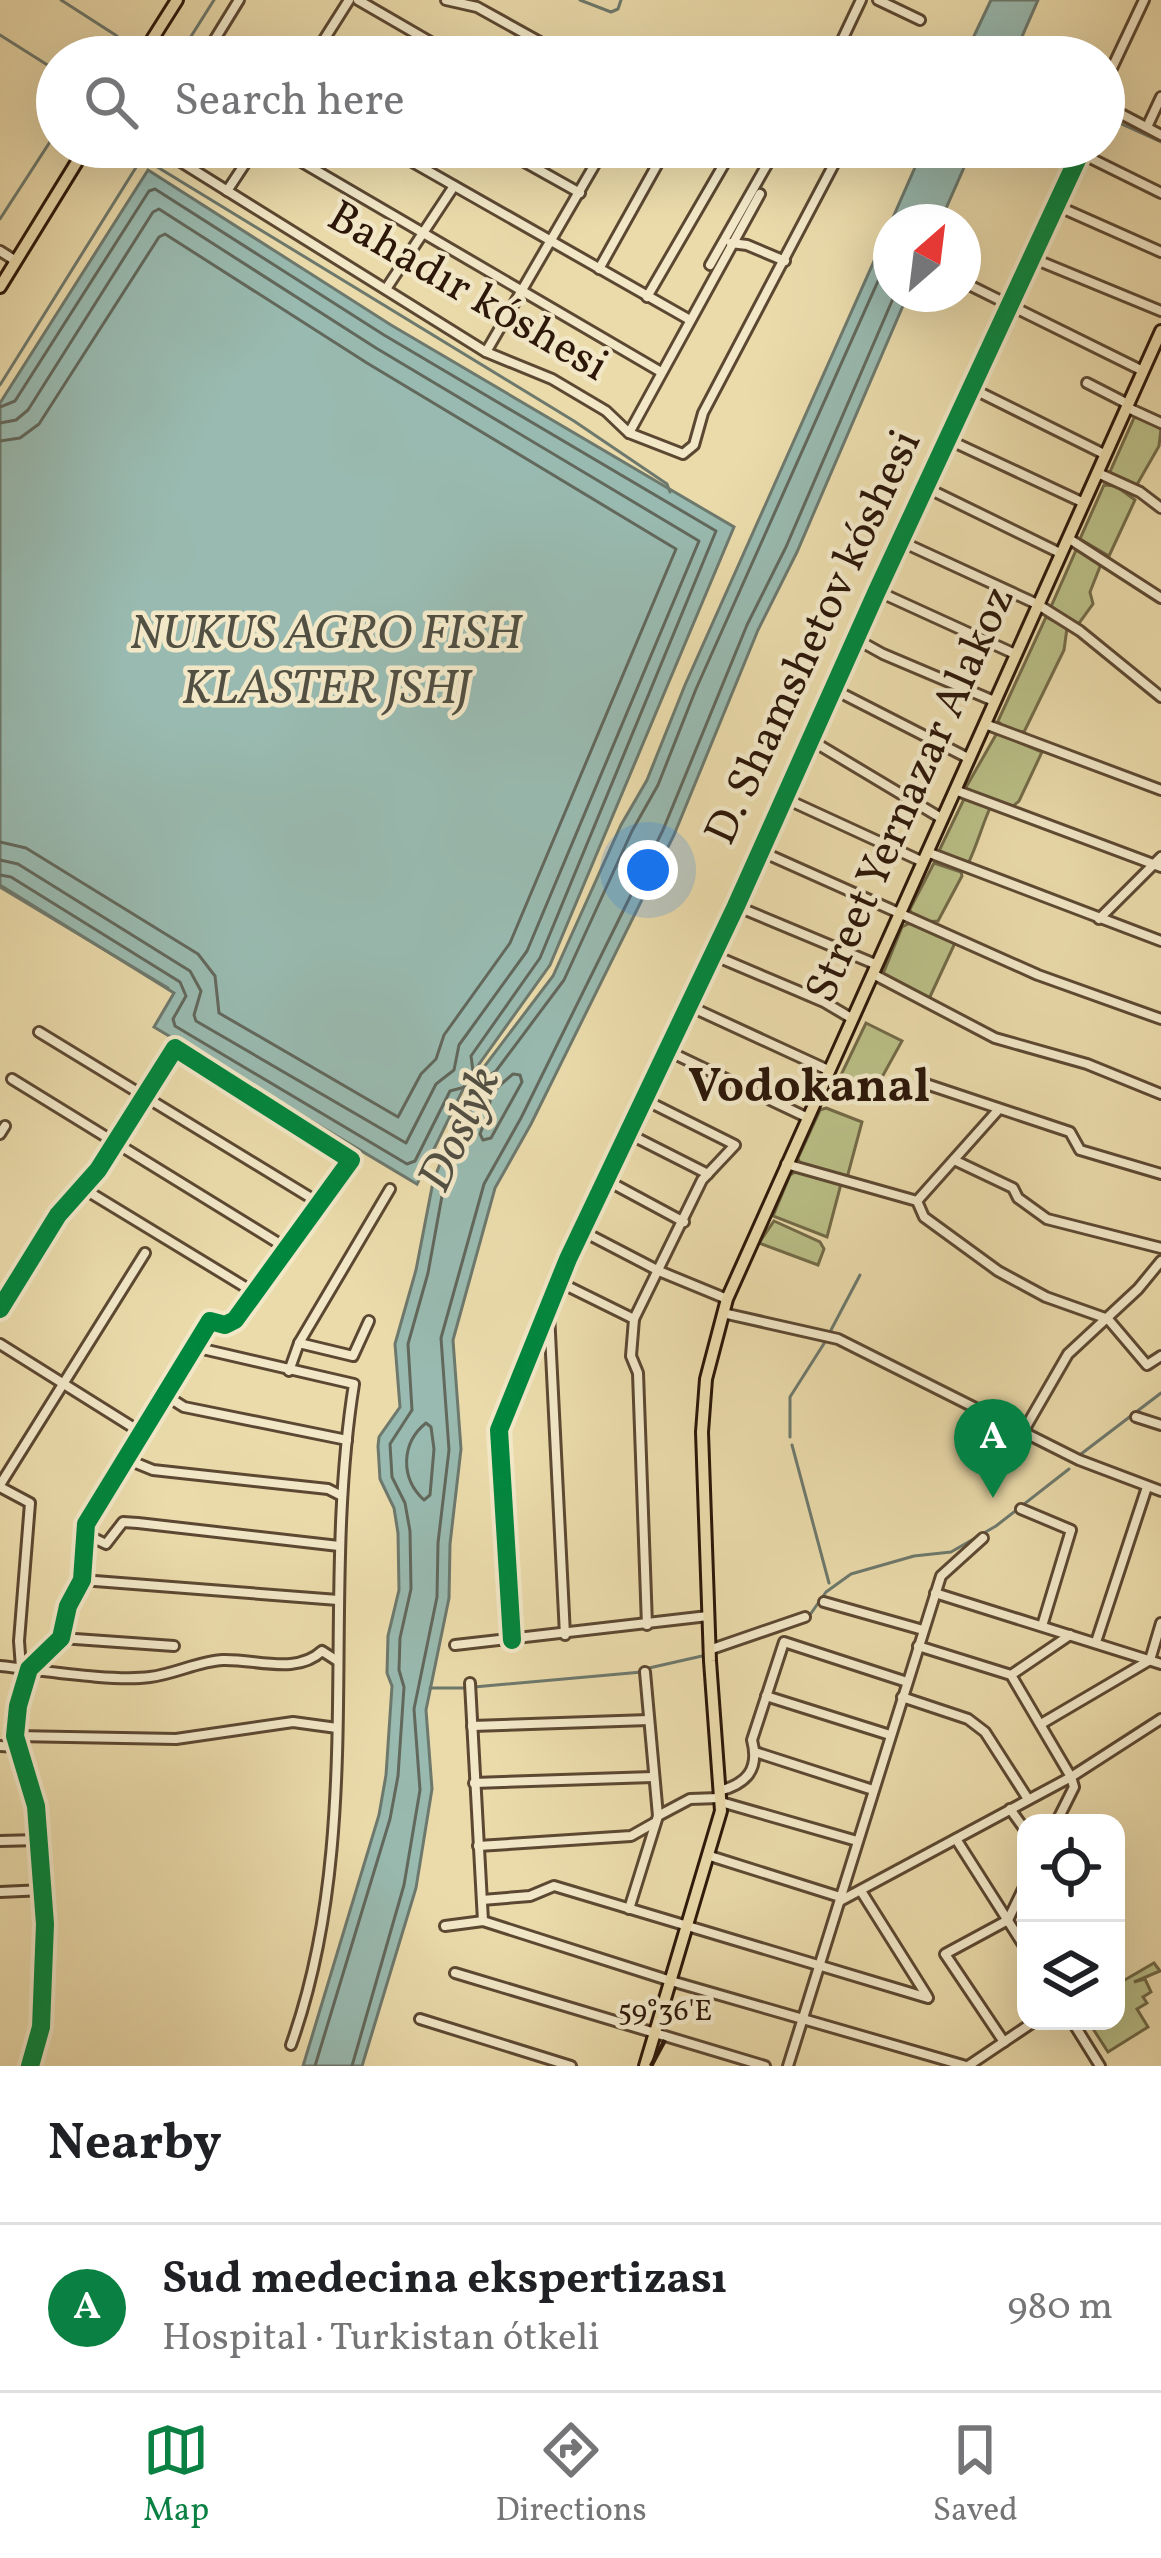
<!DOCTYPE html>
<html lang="en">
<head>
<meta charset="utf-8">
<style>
	:root { --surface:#fff; --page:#f6f6f6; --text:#202124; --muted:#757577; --line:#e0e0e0; --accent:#0b8043 }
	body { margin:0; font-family:Vollkorn,serif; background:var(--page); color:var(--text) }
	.controls { position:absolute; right:36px; bottom:36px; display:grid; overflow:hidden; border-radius:24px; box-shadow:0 12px 48px #0002 }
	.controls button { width:108px; height:108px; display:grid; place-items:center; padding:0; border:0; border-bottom:3px solid var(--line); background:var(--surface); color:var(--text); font:60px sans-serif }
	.compass { position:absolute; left:873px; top:204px; width:108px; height:108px; border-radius:50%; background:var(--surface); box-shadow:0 12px 48px #0002; rotate:28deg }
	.you { position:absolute; left:648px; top:870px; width:42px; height:42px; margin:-30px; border:9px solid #fff; border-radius:50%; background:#1a73e8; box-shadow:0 0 0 18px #1a73e833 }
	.badge { display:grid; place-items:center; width:78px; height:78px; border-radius:50%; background:var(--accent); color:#fff; font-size:39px; font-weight:700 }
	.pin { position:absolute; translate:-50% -99px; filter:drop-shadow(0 3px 6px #0008) }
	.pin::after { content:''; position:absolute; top:63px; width:42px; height:36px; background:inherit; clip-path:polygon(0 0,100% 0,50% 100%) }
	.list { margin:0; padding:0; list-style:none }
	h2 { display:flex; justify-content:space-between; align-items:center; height:156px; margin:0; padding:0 48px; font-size:51px }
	h2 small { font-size:39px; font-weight:400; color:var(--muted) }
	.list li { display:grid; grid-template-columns:78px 1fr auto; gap:36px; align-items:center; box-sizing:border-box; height:168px; padding:0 48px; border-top:3px solid var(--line) }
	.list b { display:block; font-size:45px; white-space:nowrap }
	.list p { margin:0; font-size:39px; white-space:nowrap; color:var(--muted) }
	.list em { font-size:39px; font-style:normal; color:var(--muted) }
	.icon { flex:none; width:66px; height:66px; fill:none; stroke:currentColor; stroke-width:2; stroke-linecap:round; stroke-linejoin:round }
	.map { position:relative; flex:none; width:1161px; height:2066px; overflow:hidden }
	.search { position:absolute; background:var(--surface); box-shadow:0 12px 48px #0002; left:36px; right:36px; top:36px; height:132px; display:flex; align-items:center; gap:30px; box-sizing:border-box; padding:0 42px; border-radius:66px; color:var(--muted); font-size:45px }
	.sheet { height:324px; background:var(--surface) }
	nav { display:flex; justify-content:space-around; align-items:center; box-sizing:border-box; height:168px; border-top:3px solid var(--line); background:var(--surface); font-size:33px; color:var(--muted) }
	nav a { display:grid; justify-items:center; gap:6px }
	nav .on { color:var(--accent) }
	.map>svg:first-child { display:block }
</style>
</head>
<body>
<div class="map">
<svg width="1161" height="2066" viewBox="0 0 1161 2066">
	<rect width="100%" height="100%" fill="#ebdbab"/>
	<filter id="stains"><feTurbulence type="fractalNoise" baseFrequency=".00167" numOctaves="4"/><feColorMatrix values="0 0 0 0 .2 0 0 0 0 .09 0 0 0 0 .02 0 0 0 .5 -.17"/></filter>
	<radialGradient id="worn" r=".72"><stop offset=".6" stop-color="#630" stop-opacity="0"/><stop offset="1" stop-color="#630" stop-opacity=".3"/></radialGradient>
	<!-- green -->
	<g fill="#babf87" stroke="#736b48" stroke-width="3">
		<polygon points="1140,416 1161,429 1159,446 1135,488 1109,474 1134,418"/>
		<polygon points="1104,485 1116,486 1135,500 1109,556 1080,539"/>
		<polygon points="1077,548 1101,564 1090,592 1093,604 1077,626 1050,609"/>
		<polygon points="1046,617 1067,628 1064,650 1024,732 1005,729 998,721"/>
		<polygon points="997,733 1042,752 1019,801 1011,808 965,789"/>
		<path d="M 964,799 L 990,808 C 981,828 977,846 967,866 L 938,853 Z"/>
		<polygon points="934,863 961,872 962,876 938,921 924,922 911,914 910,909"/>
		<polygon points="912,922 955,943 928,1001 883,974 902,927"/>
		<polygon points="866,1023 902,1041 876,1088 868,1091 840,1077"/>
		<polygon points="826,1108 862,1122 847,1178 800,1165 798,1158 820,1110"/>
		<polygon points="797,1171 841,1184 827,1237 773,1216 790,1175"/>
		<polygon points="774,1221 820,1242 824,1249 818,1265 759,1243"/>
		<polygon points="1154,1963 1160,1971 1134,1982 1145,1979 1151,1992 1143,1997 1147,2003 1137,2009 1148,2027 1108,2052 1088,2021 1116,2021 1116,1985"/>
	</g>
	<!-- water -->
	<g fill="#99bab0" stroke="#6d796d" stroke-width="3">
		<polygon points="991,0 1038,0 1013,57 964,57"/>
		<polygon points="924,147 973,147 940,222 891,222"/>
		<polygon points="148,170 391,325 734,527 550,965 467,1081 417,1184 154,1027 174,993 0,885 0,403"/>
		<polygon points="891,223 891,294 908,294 797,552 758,630 674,835 531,1124 495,1188 453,1340 461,1449 450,1544 449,1598 426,1710 432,1789 416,1888 362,2066 303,2066 379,1815 386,1775 392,1686 387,1673 388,1636 399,1590 398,1533 394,1508 380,1479 378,1446 379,1437 400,1407 395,1344 416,1270 433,1182 471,1084 553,976 621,825 647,780 685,685"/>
	</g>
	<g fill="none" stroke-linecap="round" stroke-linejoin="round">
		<!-- shore -->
		<g stroke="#62685c" stroke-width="3">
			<polyline points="0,407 15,401 149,191 155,189 384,335 716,531 540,958 471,1056 473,1071 488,1076 496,1071 564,980 632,831 658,785 696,689 891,252"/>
			<polyline points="0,423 16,420 28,410 153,212 159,209 376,348 699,541 527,951 459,1045 454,1070 436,1084 406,1143 196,1021 194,1015 201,991 190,971 18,864 0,860"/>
			<polyline points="0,441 20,438 39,424 159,237 165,234 367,363 676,549 510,943 444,1035 436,1059 421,1074 398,1117 219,1013 215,976 198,954 26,848 0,842"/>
			<polyline points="0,875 11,877 180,982 186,996 173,1019 175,1026 407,1164 415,1161 450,1091 465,1087 475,1097 444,1185 428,1273 408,1344 412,1410 390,1444 392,1477 405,1503 410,1531 411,1589 400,1638 399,1670 404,1687 398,1776 390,1819 315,2066"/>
			<polygon points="513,1074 520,1075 522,1082 491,1138 483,1140 480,1134 489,1109 491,1093"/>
			<path d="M 426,1423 L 431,1427 L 434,1449 L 430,1495 L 424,1500 C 400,1478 401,1443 426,1423 Z"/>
			<polyline points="352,2066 404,1885 420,1790 414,1709 437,1597 438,1543 449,1450 441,1338 484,1184 521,1118 663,830 747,625 786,547 895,294"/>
		</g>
		<!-- stream -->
		<g stroke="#6d796d" stroke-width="3">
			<polyline points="61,0 117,36 104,57"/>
			<polyline points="580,0 611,12 618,9 621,0"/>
			<polyline points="0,35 57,71"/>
			<polyline points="178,57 214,0"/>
			<polyline points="1104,116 1161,142"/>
			<polyline points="136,154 574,421 667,484 670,492"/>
			<polyline points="0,219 57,131"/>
			<polyline points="0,385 140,161"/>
			<polyline points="0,887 168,988"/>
			<polyline points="831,1330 860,1275"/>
			<polyline points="790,1437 790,1397 825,1342"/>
			<polyline points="792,1445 829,1583"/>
			<polyline points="1081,1454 1161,1393"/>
			<polyline points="807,1619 826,1592 851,1574 914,1556 951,1552 996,1526 1069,1469"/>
			<polyline points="716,1653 799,1623"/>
			<polyline points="649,1668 702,1656"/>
			<polyline points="474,1687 642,1672"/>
			<polyline points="430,1688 465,1688"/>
		</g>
		<defs>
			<g id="minor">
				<polyline points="358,0 434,44"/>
				<polyline points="446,0 477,7 567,57"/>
				<polyline points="878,0 920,20"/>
				<polyline points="322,43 344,57"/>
				<polyline points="204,57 239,0"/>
				<polyline points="313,57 349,0"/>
				<polyline points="834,57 861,0"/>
				<polyline points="1104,85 1144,0"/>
				<polyline points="1104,105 1161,135"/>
				<polyline points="1147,127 1161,97"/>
				<polyline points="157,147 486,352 552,379 606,411 629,433 683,454 694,445 703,413 843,147"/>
				<polyline points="276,147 661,372"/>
				<polyline points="386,147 690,320"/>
				<polyline points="498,147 580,193"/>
				<polyline points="741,147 770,162"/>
				<polyline points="1080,153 1161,193"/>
				<polyline points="83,154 148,147"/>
				<polyline points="227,191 256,147"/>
				<polyline points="1055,205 1161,252"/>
				<polyline points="731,243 747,245 785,261"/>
				<polyline points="0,251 16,261"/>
				<polyline points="1032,258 1161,311"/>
				<polyline points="710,265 777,147"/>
				<polyline points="599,269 667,147"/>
				<polyline points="963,282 1143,371"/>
				<polyline points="386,289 454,186"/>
				<polyline points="647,297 727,159"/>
				<polyline points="486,352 605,147"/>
				<polyline points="1087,383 1128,404"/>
				<polyline points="973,389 1106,455"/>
				<polyline points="1126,407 1161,423"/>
				<polyline points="629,433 760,194"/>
				<polyline points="949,440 1084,503"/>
				<polyline points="1098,473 1140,492 1161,508"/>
				<polyline points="927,488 1060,553"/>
				<polyline points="1068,538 1161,598"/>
				<polyline points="900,541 1037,604 1080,631 1161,697"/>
				<polyline points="877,591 1015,654"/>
				<polyline points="856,639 883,654 994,701"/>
				<polyline points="833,689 968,758"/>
				<polyline points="985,724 1161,790"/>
				<polyline points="809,739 941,818"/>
				<polyline points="955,790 1161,867"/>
				<polyline points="784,798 921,861"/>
				<polyline points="760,851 1038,975 1161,1019"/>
				<polyline points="927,852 1161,941"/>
				<polyline points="736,906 875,964"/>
				<polyline points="1099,919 1161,857"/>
				<polyline points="713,955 824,1002 851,1018"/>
				<polyline points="873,974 995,1038 1087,1064 1161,1094"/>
				<polyline points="689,1006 828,1070"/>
				<polyline points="39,1032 321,1204"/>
				<polyline points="668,1051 806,1117"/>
				<polyline points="12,1079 288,1249"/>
				<polyline points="923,1083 1070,1132 1080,1150 1161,1174"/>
				<polyline points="645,1100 735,1145 702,1180 634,1319 631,1356 638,1373 647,1625"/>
				<polyline points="0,1134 5,1126"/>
				<polyline points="629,1134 708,1174"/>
				<polyline points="954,1160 1013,1188 1018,1198 1047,1219 1161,1248"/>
				<polyline points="786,1164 917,1201 924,1217 998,1271 1046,1297 1108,1319 1147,1365 1161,1356"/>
				<polyline points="606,1180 684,1222"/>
				<polyline points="84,1189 255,1293"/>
				<polyline points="917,1201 999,1109"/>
				<polyline points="582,1231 659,1271 727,1299"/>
				<polyline points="559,1282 634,1319"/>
				<polyline points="0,1309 58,1215 98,1170 175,1048 351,1160 235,1320 225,1325 210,1321 86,1524 82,1580 68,1606 61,1638 29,1669 18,1706 15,1736 36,1806 45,1924 41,2027 30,2066"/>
				<polyline points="549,1313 565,1635"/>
				<polyline points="723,1313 838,1339 1079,1460 1161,1491"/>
				<polyline points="299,1343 353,1356 369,1321"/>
				<polyline points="0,1344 142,1433"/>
				<path d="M 194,1347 L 354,1384 C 319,1603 367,1832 291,2045"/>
				<polyline points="289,1371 299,1343 390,1189"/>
				<polyline points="165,1395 184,1407 347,1440"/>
				<polyline points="1136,1417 1161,1425"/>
				<polyline points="1023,1432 1068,1354 1138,1289 1161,1261"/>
				<polyline points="126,1459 153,1470 328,1489 342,1496"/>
				<polyline points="0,1485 145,1253"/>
				<polyline points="0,1487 30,1503 19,1641 21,1668"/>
				<polyline points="1021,1509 1071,1530 1042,1626"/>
				<polyline points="83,1533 106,1544 123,1522 138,1523 339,1546"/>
				<polyline points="82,1580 338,1600"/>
				<polyline points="935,1593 1161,1664"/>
				<polyline points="824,1602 923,1630"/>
				<polyline points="61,1638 174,1646"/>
				<polyline points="512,1640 499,1430 568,1259 736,906 877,591 1083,147"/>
				<polyline points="1096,1642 1147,1487"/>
				<polyline points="455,1645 708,1616"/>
				<polyline points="918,1646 1011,1675 1071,1777 1074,1787 1056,1823"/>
				<polyline points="709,1650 805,1617"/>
				<path d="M 0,1666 C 40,1670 113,1682 150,1677 C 175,1674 199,1661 223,1660 C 257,1659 296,1675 322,1651 L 336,1660"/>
				<polyline points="1011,1675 1070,1635"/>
				<polyline points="470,1683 483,1921"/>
				<polyline points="766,1696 890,1735"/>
				<polyline points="902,1697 968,1719 985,1732 1028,1799"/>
				<polyline points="1041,1724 1150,1660 1161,1623"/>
				<polyline points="472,1726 649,1720"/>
				<polyline points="15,1736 176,1739 293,1722 337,1728"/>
				<polyline points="0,1746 18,1747"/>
				<polyline points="755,1752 873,1790"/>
				<polyline points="474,1783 653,1777"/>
				<path d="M 719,1791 C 746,1784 760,1770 752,1740 L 784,1642 L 907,1682"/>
				<polyline points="721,1802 857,1841"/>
				<polyline points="1010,1809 1026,1831"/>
				<polyline points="658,1816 690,1799 719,1798"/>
				<polyline points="956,1839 1026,1949"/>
				<polyline points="0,1841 38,1840"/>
				<polyline points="478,1846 631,1836 654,1823"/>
				<polyline points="710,1856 840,1897"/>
				<polyline points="861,1891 927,1996"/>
				<polyline points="0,1892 44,1890"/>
				<polyline points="482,1900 530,1896 554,1886 928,1998"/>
				<polyline points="840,1901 1071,1777 1161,1719"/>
				<polyline points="629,1909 658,1816 645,1672"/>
				<polyline points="445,1926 483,1921 671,1981 966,2066"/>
				<polyline points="455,1973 765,2066"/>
				<polyline points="420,2019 571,2066"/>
				<polyline points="1072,2021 1100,2066"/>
				<polyline points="1004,2042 945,1954 1008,1920 1026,1883"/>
				<polyline points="788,2066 941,1576 983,1538"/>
				<polyline points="968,2066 1035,2021"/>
			</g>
			<g id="major">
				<polyline points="141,57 177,0"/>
				<polyline points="0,287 86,147"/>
				<polyline points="645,2066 721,1811 710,1661 702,1432 706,1379 727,1299 1161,331"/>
			</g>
		</defs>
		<!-- minor casing -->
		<use href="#minor" stroke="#5c4832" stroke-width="14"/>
		<!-- major casing -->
		<use href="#major" stroke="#2c1709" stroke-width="16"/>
		<!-- minor -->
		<use href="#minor" stroke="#f2e8c8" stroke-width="8"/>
		<!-- major -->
		<use href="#major" stroke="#ebdbab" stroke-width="10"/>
		<defs>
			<g id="cycleway">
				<polyline points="0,1309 58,1215 98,1170 175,1048 351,1160 235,1320 225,1325 210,1321 86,1524 82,1580 68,1606 61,1638 29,1669 18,1706 15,1736 36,1806 45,1924 41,2027 30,2066"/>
				<polyline points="512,1640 499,1430 568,1259 736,906 877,591 1083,147"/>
			</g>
		</defs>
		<!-- cycleway casing -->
		<use href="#cycleway" stroke="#f2e8c8" stroke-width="26"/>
		<!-- cycleway -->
		<use href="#cycleway" stroke="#00873e" stroke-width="18"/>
	</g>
	<!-- ticks -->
	<path fill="none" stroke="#2c1709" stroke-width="4.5" d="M 651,2066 L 665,2040"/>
	<g text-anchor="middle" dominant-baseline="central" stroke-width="9" stroke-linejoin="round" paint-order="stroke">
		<!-- street labels -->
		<g font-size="45" fill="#2c1709" stroke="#f2e8c8">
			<text transform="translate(467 293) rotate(30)">Bahadır kóshesi</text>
			<text transform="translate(815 638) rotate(-65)">D. Shamshetov kóshesi</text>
			<text transform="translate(912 795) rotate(-66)">Street Yernazar Alakoz</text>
		</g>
		<!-- water labels -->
		<g font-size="48" font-style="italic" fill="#525043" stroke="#f2e8c8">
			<text x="326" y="635">NUKUS AGRO FISH<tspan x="326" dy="55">KLASTER JSHJ</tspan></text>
			<text transform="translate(461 1130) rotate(-65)">Doslyk</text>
		</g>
		<!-- neighbourhood labels -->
		<g font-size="48" font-weight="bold" fill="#2c1709" stroke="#f2e8c8">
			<text x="809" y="1088">Vodokanal</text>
		</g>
	</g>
	<g font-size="30" text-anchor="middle" fill="#2c1709" stroke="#f2e8c8" stroke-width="9" stroke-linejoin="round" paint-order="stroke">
		<text x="665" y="2020">59°36'E</text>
	</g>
	<rect width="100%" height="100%" filter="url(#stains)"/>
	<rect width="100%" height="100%" fill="url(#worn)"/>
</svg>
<div class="controls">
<button><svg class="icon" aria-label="locate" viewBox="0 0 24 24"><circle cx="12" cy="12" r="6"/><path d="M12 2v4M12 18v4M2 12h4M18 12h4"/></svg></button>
<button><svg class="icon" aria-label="layers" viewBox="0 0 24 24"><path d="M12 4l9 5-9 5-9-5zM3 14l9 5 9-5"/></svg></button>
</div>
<svg class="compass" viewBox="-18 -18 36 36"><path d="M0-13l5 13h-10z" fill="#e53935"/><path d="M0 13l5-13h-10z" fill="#757577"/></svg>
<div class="you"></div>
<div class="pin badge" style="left:993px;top:1498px">A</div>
<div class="search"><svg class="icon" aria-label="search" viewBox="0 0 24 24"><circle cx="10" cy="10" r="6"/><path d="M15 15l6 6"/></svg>Search here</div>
</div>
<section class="sheet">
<h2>Nearby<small></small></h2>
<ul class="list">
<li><span class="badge">A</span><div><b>Sud medecina ekspertizası</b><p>Hospital · Turkistan ótkeli</p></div><em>980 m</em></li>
</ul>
</section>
<nav>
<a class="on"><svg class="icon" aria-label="map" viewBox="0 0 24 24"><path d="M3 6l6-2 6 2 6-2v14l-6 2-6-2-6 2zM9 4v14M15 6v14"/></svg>Map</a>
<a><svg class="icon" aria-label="directions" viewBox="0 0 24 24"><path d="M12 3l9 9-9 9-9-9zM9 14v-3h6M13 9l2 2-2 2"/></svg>Directions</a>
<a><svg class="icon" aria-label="saved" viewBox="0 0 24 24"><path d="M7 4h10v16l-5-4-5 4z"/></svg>Saved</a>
</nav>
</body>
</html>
